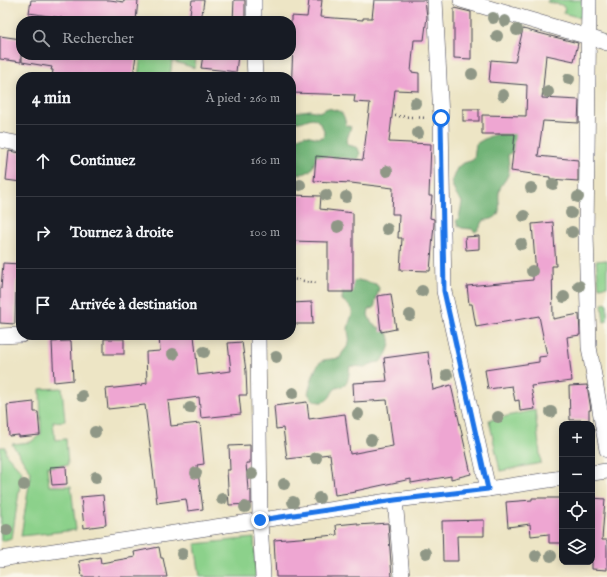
<!DOCTYPE html>
<html lang="fr">
<head>
<meta charset="utf-8">
<style>
	:root { --surface:#171b24; --page:#20242c; --text:#f1f3f6; --muted:#9ea1a6; --line:#363941 }
	body { margin:0; font-family:"IM FELL English",serif; background:var(--page); color:var(--text) }
	.controls { position:absolute; right:12px; bottom:12px; display:grid; overflow:hidden; border-radius:8px; box-shadow:0 2px 10px #0003 }
	.controls button { width:36px; height:36px; display:grid; place-items:center; padding:0; border:0; border-bottom:1px solid var(--line); background:var(--surface); color:var(--text); font:20px sans-serif }
	.stop { position:absolute; width:12px; height:12px; margin:-9px; border:3px solid #1a73e8; border-radius:50%; background:#fff }
	.stop.end { background:#1a73e8; border-color:#fff; box-shadow:0 1px 4px #0008 }
	.list { margin:0; padding:0; list-style:none }
	h2 { display:flex; justify-content:space-between; align-items:center; height:52px; margin:0; padding:0 16px; font-size:17px }
	h2 small { font-size:13px; font-weight:400; color:var(--muted) }
	.list li { display:grid; grid-template-columns:26px 1fr auto; gap:12px; align-items:center; box-sizing:border-box; height:72px; padding:0 16px; border-top:1px solid var(--line) }
	.list b { display:block; font-size:15px; white-space:nowrap }
	.list em { font-size:13px; font-style:normal; color:var(--muted) }
	.icon { flex:none; width:22px; height:22px; fill:none; stroke:currentColor; stroke-width:2; stroke-linecap:round; stroke-linejoin:round }
	.map { position:relative; flex:none; width:607px; height:577px; overflow:hidden }
	.search { position:absolute; background:var(--surface); box-shadow:0 2px 10px #0003; left:16px; top:16px; width:280px; height:44px; display:flex; align-items:center; gap:10px; box-sizing:border-box; padding:0 14px; border-radius:16px; color:var(--muted); font-size:15px }
	.panel { position:absolute; background:var(--surface); box-shadow:0 2px 10px #0003; left:16px; top:72px; width:280px; height:268px; border-radius:16px }
	.map>svg:first-child { display:block }
</style>
</head>
<body>
<div class="map">
<svg width="607" height="577" viewBox="0 0 607 577">
	<rect width="100%" height="100%" fill="#fbf7ec"/>
	<filter id="ink" filterUnits="userSpaceOnUse"><feTurbulence type="fractalNoise" baseFrequency=".025" numOctaves="2"/><feDisplacementMap in="SourceGraphic" scale="8" xChannelSelector="R" yChannelSelector="G"/><feConvolveMatrix kernelMatrix="1 2 1 2 8 2 1 2 1" color-interpolation-filters="sRGB"/></filter>
	<filter id="wash" filterUnits="userSpaceOnUse"><feTurbulence type="fractalNoise" baseFrequency=".012" numOctaves="4" result="noise"/><feDisplacementMap in="SourceGraphic" scale="16" xChannelSelector="R" yChannelSelector="G"/><feGaussianBlur stdDeviation="0.9" result="paint"/><feColorMatrix in="noise" values="0 0 0 0 0 0 0 0 0 0 0 0 0 0 0 0 0 1.4 0 .05"/><feComposite in="paint" operator="in"/></filter>
	<g filter="url(#wash)">
		<rect width="100%" height="100%" fill="#ede5c5"/>
		<!-- green -->
		<g fill="#8cd18b" stroke="#577a63">
			<polygon points="548,0 582,0 583,17 581,18 563,13 565,9 562,5 547,2"/>
			<polygon points="141,55 196,55 195,68 172,61 170,77 138,77"/>
			<polygon points="607,260 607,286 599,287 596,261"/>
			<polygon points="607,303 607,321 604,322 602,304"/>
			<polygon points="62,388 65,421 53,422 55,440 66,439 68,465 47,467 49,486 71,486 76,530 21,536 31,472 12,444 31,442 41,434 40,389"/>
			<polygon points="535,410 541,463 500,471 489,420"/>
			<polygon points="0,447 5,447 6,454 22,472 12,538 1,541"/>
			<polygon points="254,538 256,577 200,577 195,544"/>
		</g>
		<!-- forest -->
		<g fill="#71b377" stroke="#4a6a59">
			<path d="M 328,108 C 341,112 343,110 346,125 L 351,127 L 346,142 L 349,145 L 358,148 L 360,154 L 357,164 L 318,160 L 314,163 C 312,174 300,176 291,172 L 291,135 L 296,139 L 305,135 L 319,138 L 323,137 C 325,132 324,129 321,125 C 313,112 307,122 298,122 C 295,122 293,121 291,121 L 291,111 L 295,112 L 310,110 L 319,112 Z"/>
			<path d="M 516,132 L 518,147 L 508,155 C 508,162 511,170 507,177 C 504,183 500,185 499,193 C 498,200 501,208 498,214 C 495,219 489,220 484,220 L 479,229 L 475,232 L 472,229 L 462,228 L 458,226 L 456,221 L 459,218 L 462,202 L 459,198 L 456,195 L 451,182 C 455,175 455,166 464,163 C 469,161 470,162 474,159 L 476,144 C 493,133 497,134 516,132 Z"/>
			<path d="M 358,280 L 376,284 L 379,288 L 374,308 L 369,309 L 368,315 L 372,324 C 377,327 384,329 388,334 C 394,342 386,357 380,362 L 374,363 L 365,367 L 350,366 C 349,371 349,378 347,382 C 344,388 337,386 334,390 C 332,392 331,396 329,398 C 321,406 312,401 308,393 C 311,385 314,363 324,360 C 329,359 334,359 340,358 C 343,350 345,351 348,345 C 351,341 348,334 348,330 C 349,314 360,313 342,300 L 343,289 L 344,285 Z"/>
		</g>
		<g id="blocks">
			<!-- building -->
			<g fill="#eea6d2">
				<polygon points="31,0 110,0 124,2 124,0 138,0 136,21 61,21 62,18 29,13"/>
				<polygon points="192,0 204,0 201,21 189,21"/>
				<polygon points="234,0 245,0 245,21 233,21"/>
				<polygon points="309,0 322,0 320,17 363,20 363,18 372,18 374,0 425,0 427,17 424,40 414,40 411,72 419,73 419,91 395,90 389,142 431,144 429,196 432,196 430,218 434,219 434,224 430,271 400,270 402,238 398,238 399,214 392,214 393,188 351,183 314,181 316,156 363,160 370,103 354,102 355,95 291,93 293,45 291,45 291,16 307,17"/>
				<polygon points="454,8 471,12 471,59 454,58"/>
				<polygon points="523,29 578,43 574,61 546,55 542,98 579,100 578,123 543,121 538,156 578,160 578,181 550,179 550,177 532,175 532,174 511,171 515,134 482,134 482,115 526,116 527,85 489,82 491,60 515,62"/>
				<polygon points="0,36 21,39 21,62 0,59"/>
				<polygon points="22,55 136,55 133,77 52,77 53,70 51,70 52,67 22,62"/>
				<polygon points="203,55 238,55 236,72 201,68"/>
				<rect x="463" y="109" width="16" height="12"/>
				<polygon points="9,151 21,153 21,182 6,180"/>
				<polygon points="291,195 321,196 320,209 353,213 353,292 328,292 328,242 291,241"/>
				<polygon points="553,222 556,266 552,266 553,319 579,314 580,335 567,337 572,381 531,386 535,409 520,411 519,400 515,401 512,386 488,389 485,370 539,362 539,357 547,356 539,316 476,327 472,304 469,304 467,286 533,280 533,274 536,274 532,224"/>
				<polygon points="479,236 479,249 466,250 465,237"/>
				<polygon points="3,263 20,264 19,281 16,281 15,324 0,323 0,289 1,289"/>
				<polygon points="391,294 396,329 381,332 377,296"/>
				<polygon points="312,302 313,324 291,324 291,303"/>
				<polygon points="159,335 194,335 198,375 231,371 228,343 242,342 246,371 247,395 239,395 241,414 201,418 199,397 168,401 171,426 200,423 204,464 197,465 203,509 188,511 186,499 157,503 145,405 108,409 106,389 142,385 142,384 147,383 146,352 160,351"/>
				<rect x="104" y="339" width="20" height="15"/>
				<polygon points="71,341 73,380 54,382 52,342"/>
				<polygon points="428,352 433,390 451,385 471,474 451,479 451,476 411,483 411,479 355,491 356,492 335,495 330,454 287,459 283,428 276,429 274,406 307,402 309,419 345,414 350,454 393,446 387,400 354,402 353,383 387,381 384,358"/>
				<polygon points="587,385 591,410 589,410 589,420 570,420 569,386"/>
				<polygon points="34,402 34,412 38,412 40,435 19,437 19,435 9,436 7,405"/>
				<polygon points="250,445 250,463 246,463 248,490 251,490 251,504 229,505 227,470 230,470 229,446"/>
				<polygon points="66,466 67,484 52,485 50,467"/>
				<polygon points="103,495 106,525 84,528 81,497"/>
				<polygon points="532,498 562,498 562,543 549,543 549,534 531,536 530,524 508,527 506,502 532,500"/>
				<polygon points="592,498 605,499 602,540 607,540 607,570 592,569"/>
				<polygon points="484,520 484,536 457,536 458,561 443,561 442,521"/>
				<polygon points="357,523 357,525 388,523 392,577 276,577 274,540 337,535 336,525"/>
				<polygon points="159,547 161,558 163,558 167,577 82,577 79,561 100,557 101,563 135,557 134,552"/>
			</g>
		</g>
	</g>
	<g filter="url(#ink)">
		<use href="#blocks" fill-opacity="0" stroke="#403f50" stroke-width="1"/>
		<g fill="none" stroke-linecap="round" stroke-linejoin="round">
			<defs>
				<g id="minor">
					<polyline points="254,0 254,21"/>
					<polyline points="435,0 441,118 444,291 488,489"/>
					<polyline points="461,0 589,37 607,43"/>
					<polyline points="589,0 586,232 589,347 607,450"/>
					<polyline points="254,55 255,77"/>
					<polyline points="0,140 21,144"/>
					<polyline points="258,335 260,520 263,577"/>
					<polyline points="0,336 21,335"/>
					<polyline points="592,473 607,471"/>
					<polyline points="395,500 402,577"/>
					<polyline points="0,559 395,500 488,489 562,478"/>
				</g>
			</defs>
			<!-- minor casing -->
			<use href="#minor" stroke="#403f50" stroke-width="16"/>
			<!-- path -->
			<g stroke="#403f50" stroke-width="2.5" stroke-dasharray="1 3" stroke-linecap="butt">
				<polyline points="395,116 427,118"/>
				<polyline points="291,279 317,283"/>
			</g>
			<!-- minor -->
			<use href="#minor" stroke="#fff" stroke-width="15"/>
		</g>
		<!-- trees -->
		<g fill="#8f9786">
			<circle cx="493" cy="18" r="6"/>
			<circle cx="505" cy="21" r="6"/>
			<circle cx="517" cy="30" r="6"/>
			<circle cx="497" cy="36" r="6"/>
			<circle cx="472" cy="74" r="6"/>
			<circle cx="569" cy="79" r="6"/>
			<circle cx="548" cy="92" r="6"/>
			<circle cx="503" cy="95" r="6"/>
			<circle cx="415" cy="103" r="6"/>
			<circle cx="418" cy="133" r="6"/>
			<circle cx="387" cy="171" r="6"/>
			<circle cx="553" cy="184" r="6"/>
			<circle cx="300" cy="185" r="6"/>
			<circle cx="531" cy="188" r="6"/>
			<circle cx="326" cy="195" r="6"/>
			<circle cx="346" cy="197" r="6"/>
			<circle cx="578" cy="197" r="6"/>
			<circle cx="571" cy="213" r="6"/>
			<circle cx="524" cy="216" r="6"/>
			<circle cx="338" cy="227" r="6"/>
			<circle cx="387" cy="229" r="6"/>
			<circle cx="572" cy="232" r="6"/>
			<circle cx="521" cy="244" r="6"/>
			<circle cx="532" cy="271" r="6"/>
			<circle cx="579" cy="286" r="6"/>
			<circle cx="422" cy="291" r="6"/>
			<circle cx="564" cy="297" r="6"/>
			<circle cx="410" cy="315" r="6"/>
			<circle cx="204" cy="352" r="6"/>
			<circle cx="173" cy="354" r="6"/>
			<circle cx="276" cy="357" r="6"/>
			<circle cx="447" cy="375" r="6"/>
			<circle cx="293" cy="393" r="6"/>
			<circle cx="82" cy="396" r="6"/>
			<circle cx="190" cy="408" r="6"/>
			<circle cx="551" cy="412" r="6"/>
			<circle cx="358" cy="414" r="6"/>
			<circle cx="498" cy="417" r="6"/>
			<circle cx="95" cy="432" r="6"/>
			<circle cx="371" cy="440" r="6"/>
			<circle cx="316" cy="458" r="6"/>
			<circle cx="196" cy="473" r="6"/>
			<circle cx="252" cy="474" r="6"/>
			<circle cx="96" cy="477" r="6"/>
			<circle cx="284" cy="484" r="6"/>
			<circle cx="24" cy="485" r="6"/>
			<circle cx="319" cy="498" r="6"/>
			<circle cx="222" cy="499" r="6"/>
			<circle cx="293" cy="502" r="6"/>
			<circle cx="245" cy="507" r="6"/>
			<circle cx="7" cy="530" r="6"/>
			<circle cx="426" cy="553" r="6"/>
			<circle cx="182" cy="554" r="6"/>
			<circle cx="536" cy="556" r="6"/>
			<circle cx="551" cy="556" r="6"/>
		</g>
	</g>
	<g fill="none" stroke-linecap="round" stroke-linejoin="round" filter="url(#ink)">
		<!-- route -->
		<polyline stroke="#1a73e8" stroke-width="5" points="260,520 395,500 488,489 444,291 441,118"/>
	</g>
</svg>
<div class="controls">
<button>+</button>
<button>−</button>
<button><svg class="icon" aria-label="locate" viewBox="0 0 24 24"><circle cx="12" cy="12" r="6"/><path d="M12 2v4M12 18v4M2 12h4M18 12h4"/></svg></button>
<button><svg class="icon" aria-label="layers" viewBox="0 0 24 24"><path d="M12 4l9 5-9 5-9-5zM3 14l9 5 9-5"/></svg></button>
</div>
<div class="stop" style="left:441px;top:118px"></div>
<div class="stop end" style="left:260px;top:520px"></div>
<div class="search"><svg class="icon" aria-label="search" viewBox="0 0 24 24"><circle cx="10" cy="10" r="6"/><path d="M15 15l6 6"/></svg>Rechercher</div>
<section class="panel">
<h2>4 min<small>À pied · 260 m</small></h2>
<ul class="list">
<li><svg class="icon" aria-label="ahead" viewBox="0 0 24 24"><path d="M12 20V5M6 11l6-6 6 6"/></svg><div><b>Continuez</b></div><em>160 m</em></li>
<li><svg class="icon" aria-label="right" viewBox="0 0 24 24"><path d="M7 20v-9h11M14 6l5 5-5 5"/></svg><div><b>Tournez à droite</b></div><em>100 m</em></li>
<li><svg class="icon" aria-label="arrive" viewBox="0 0 24 24"><path d="M6 21V4h12l-3 4 3 4H6"/></svg><div><b>Arrivée à destination</b></div></li>
</ul>
</section>
</div>
</body>
</html>
